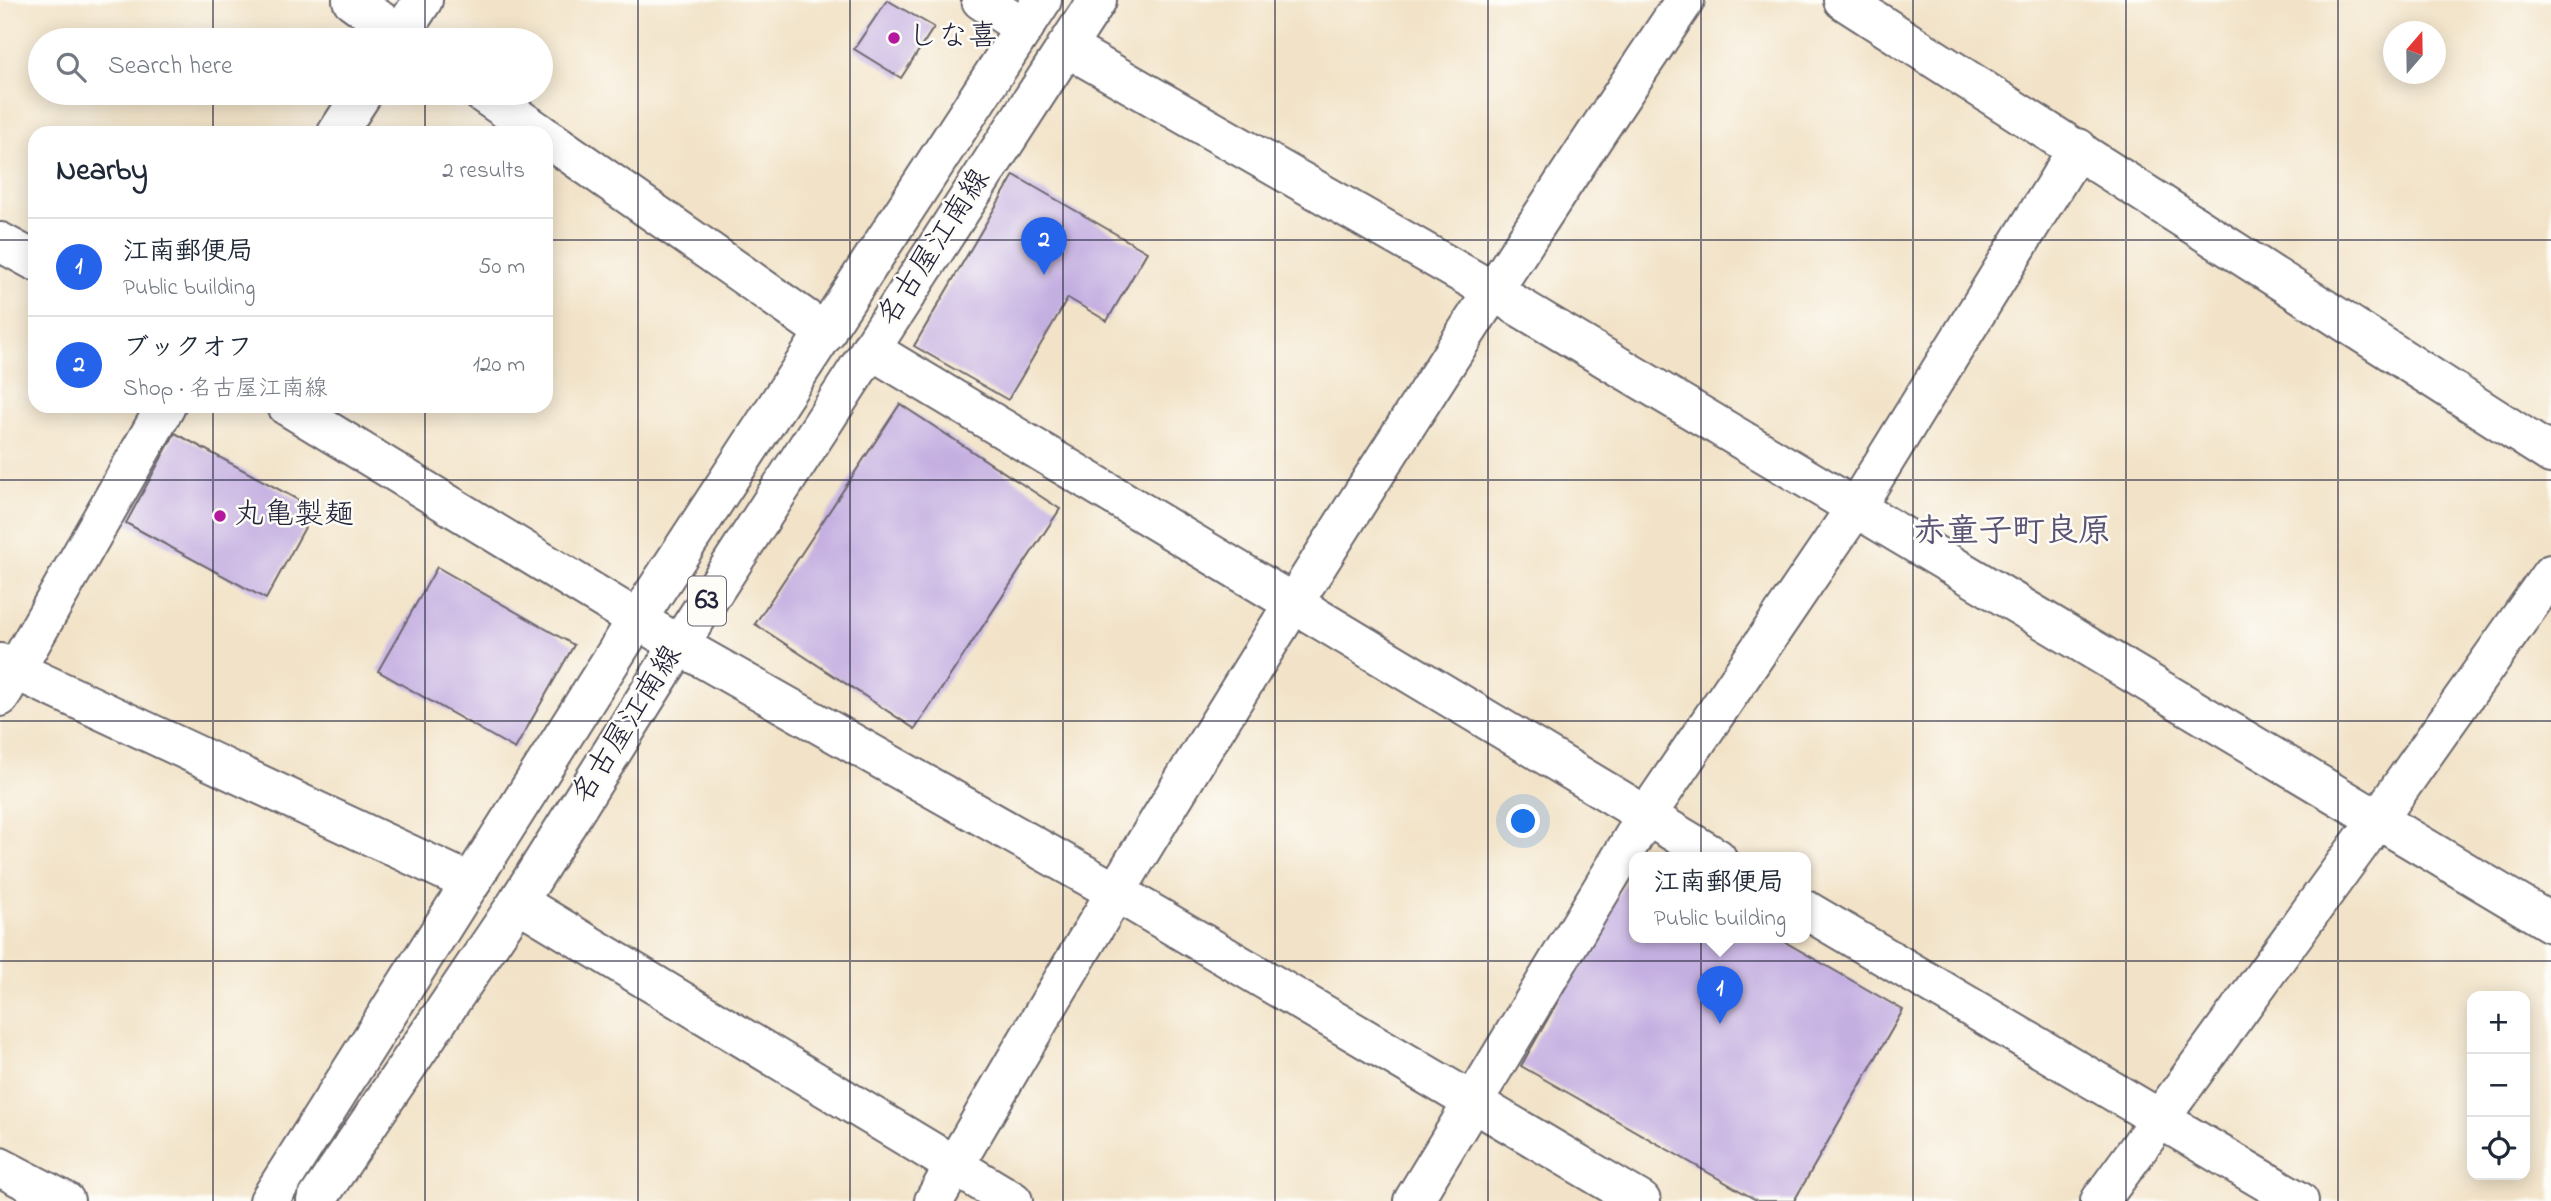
<!DOCTYPE html>
<html lang="en">
<head>
<meta charset="utf-8">
<style>
	:root { --surface:#fff; --page:#f2f2f3; --text:#1f2937; --muted:#747a83; --line:#e0e1e3; --accent:#2563eb }
	body { margin:0; font-family:"Indie Flower","Klee One",sans-serif; background:var(--page); color:var(--text) }
	.controls { position:absolute; right:21px; bottom:21px; display:grid; overflow:hidden; border-radius:14px; box-shadow:0 4px 18px #0003 }
	.controls button { width:63px; height:63px; display:grid; place-items:center; padding:0; border:0; border-bottom:2px solid var(--line); background:var(--surface); color:var(--text); font:35px sans-serif }
	.compass { position:absolute; left:2383px; top:21px; width:63px; height:63px; border-radius:50%; background:var(--surface); box-shadow:0 4px 18px #0003; rotate:20deg }
	.you { position:absolute; left:1524px; top:822px; width:24px; height:24px; margin:-18px; border:5px solid #fff; border-radius:50%; background:#1a73e8; box-shadow:0 0 0 10px #1a73e833 }
	.badge { display:grid; place-items:center; width:46px; height:46px; border-radius:50%; background:var(--accent); color:#fff; font-size:23px; font-weight:700 }
	.pin { position:absolute; translate:-50% -58px; filter:drop-shadow(0 2px 4px #0008) }
	.pin::after { content:''; position:absolute; top:37px; width:24px; height:21px; background:inherit; clip-path:polygon(0 0,100% 0,50% 100%) }
	.popup { position:absolute; left:1629px; top:852px; width:182px; height:91px; box-sizing:border-box; display:grid; place-content:center; border-radius:14px; background:var(--surface); filter:drop-shadow(0 2px 5px #0005); font-size:23px; white-space:nowrap; color:var(--muted) }
	.popup b { font-size:26px; color:var(--text) }
	.popup::after { content:''; position:absolute; left:50%; top:100%; margin-left:-14px; border:14px solid transparent; border-top-color:var(--surface) }
	.list { margin:0; padding:0; list-style:none }
	h2 { display:flex; justify-content:space-between; align-items:center; height:91px; margin:0; padding:0 28px; font-size:30px }
	h2 small { font-size:23px; font-weight:400; color:var(--muted) }
	.list li { display:grid; grid-template-columns:46px 1fr auto; gap:21px; align-items:center; box-sizing:border-box; height:98px; padding:0 28px; border-top:2px solid var(--line) }
	.list b { display:block; font-size:26px; white-space:nowrap }
	.list p { margin:0; font-size:23px; white-space:nowrap; color:var(--muted) }
	.list em { font-size:23px; font-style:normal; color:var(--muted) }
	.icon { flex:none; width:38px; height:38px; fill:none; stroke:currentColor; stroke-width:2; stroke-linecap:round; stroke-linejoin:round }
	.map { position:relative; flex:none; width:2551px; height:1201px; overflow:hidden }
	.search { position:absolute; background:var(--surface); box-shadow:0 4px 18px #0003; left:28px; top:28px; width:525px; height:77px; display:flex; align-items:center; gap:18px; box-sizing:border-box; padding:0 24px; border-radius:38px; color:var(--muted); font-size:26px }
	.panel { position:absolute; background:var(--surface); box-shadow:0 4px 18px #0003; left:28px; top:126px; width:525px; height:287px; border-radius:21px }
	.map>svg:first-child { display:block }
</style>
</head>
<body>
<div class="map">
<svg width="2551" height="1201" viewBox="0 0 2551 1201">
	<rect width="100%" height="100%" fill="#fdfcf7"/>
	<filter id="ink" filterUnits="userSpaceOnUse"><feTurbulence type="fractalNoise" baseFrequency=".0143" numOctaves="2"/><feDisplacementMap in="SourceGraphic" scale="14" xChannelSelector="R" yChannelSelector="G"/><feConvolveMatrix kernelMatrix="1 2 1 2 8 2 1 2 1" color-interpolation-filters="sRGB"/></filter>
	<filter id="wash" filterUnits="userSpaceOnUse"><feTurbulence type="fractalNoise" baseFrequency=".00686" numOctaves="4" result="noise"/><feDisplacementMap in="SourceGraphic" scale="28" xChannelSelector="R" yChannelSelector="G"/><feGaussianBlur stdDeviation="1.57" result="paint"/><feColorMatrix in="noise" values="0 0 0 0 0 0 0 0 0 0 0 0 0 0 0 0 0 1.4 0 .05"/><feComposite in="paint" operator="in"/></filter>
	<g filter="url(#wash)">
		<rect width="100%" height="100%" fill="#f2e3c8"/>
		<g id="blocks">
			<!-- building -->
			<g fill="#c4afe1">
				<polygon points="887,0 934,27 901,78 854,49"/>
				<polygon points="1014,175 1147,252 1107,321 1068,298 1008,400 914,346"/>
				<polygon points="900,404 1060,509 915,729 755,624"/>
				<polygon points="175,433 315,509 266,599 126,523"/>
				<polygon points="437,567 574,645 515,749 378,671"/>
				<polygon points="1634,867 1634,938 1778,938 1903,1010 1794,1201 1758,1201 1521,1066"/>
			</g>
		</g>
	</g>
	<g filter="url(#ink)">
		<use href="#blocks" fill-opacity="0" stroke="#6b666c" stroke-width="2"/>
		<g fill="none" stroke-linecap="round" stroke-linejoin="round">
			<defs>
				<g id="minor">
					<polyline points="352,0 407,40"/>
					<polyline points="981,0 1024,28"/>
					<polyline points="1843,0 2551,454"/>
					<polyline points="397,40 423,0"/>
					<polyline points="1066,47 1491,290 2551,923"/>
					<polyline points="482,93 540,133"/>
					<polyline points="337,133 363,93"/>
					<polyline points="546,137 826,333"/>
					<polyline points="0,242 35,261"/>
					<polyline points="870,349 1717,858"/>
					<polyline points="287,406 679,645 1114,891 1641,1201"/>
					<polyline points="0,663 471,883"/>
					<polyline points="0,697 166,406"/>
					<polyline points="518,902 1013,1201"/>
					<polyline points="1806,910 2299,1201"/>
					<polyline points="0,1167 65,1201"/>
					<path d="M 934,1201 C 1169,791 1422,393 1685,0"/>
					<polyline points="1413,1201 1646,816 1856,507 2078,148"/>
					<polyline points="2100,1201 2378,819 2551,574"/>
				</g>
				<g id="major">
					<polyline points="269,1201 638,618 1042,0"/>
					<polyline points="316,1201 518,902 679,645 1097,0"/>
				</g>
			</defs>
			<!-- minor casing -->
			<use href="#minor" stroke="#6b666c" stroke-width="42"/>
			<!-- major casing -->
			<use href="#major" stroke="#6b666c" stroke-width="42"/>
			<!-- minor -->
			<use href="#minor" stroke="#fff" stroke-width="38"/>
			<!-- major -->
			<use href="#major" stroke="#fff" stroke-width="38"/>
		</g>
	</g>
	<!-- grid -->
	<path fill="none" stroke="#22223b" stroke-width="2" stroke-opacity="0.55" d="M 213,0 L 213,40M 425,0 L 425,40M 638,0 L 638,1201M 850,0 L 850,1201M 1063,0 L 1063,1201M 1275,0 L 1275,1201M 1488,0 L 1488,1201M 1701,0 L 1701,1201M 1913,0 L 1913,1201M 2126,0 L 2126,1201M 2338,0 L 2338,1201M 213,93 L 213,133M 425,93 L 425,133M 0,240 L 35,240M 546,240 L 2551,240M 213,406 L 213,1201M 425,406 L 425,1201M 0,480 L 2551,480M 0,721 L 2551,721M 0,961 L 2551,961"/>
	<!-- markers -->
	<g fill="#b5179e" stroke="#fdfcf7" stroke-width="2.5">
		<circle cx="894" cy="38" r="7"/>
		<circle cx="220" cy="516" r="7"/>
	</g>
	<g text-anchor="middle" dominant-baseline="central" stroke-width="5" stroke-linejoin="round" paint-order="stroke">
		<!-- shield labels -->
		<rect fill="#fdfcf7" stroke="#646373" stroke-width="2" x="688" y="576.5" width="38" height="49" rx="5"/>
		<g font-size="28" font-weight="bold" fill="#22223b">
			<text x="707" y="601">63</text>
		</g>
		<!-- poi labels -->
		<g font-size="30" fill="#22223b" stroke="#fdfcf7" text-anchor="start">
			<text x="908" y="38">しな喜</text>
			<text x="234" y="516">丸亀製麺</text>
		</g>
		<!-- street labels -->
		<g font-size="30" fill="#22223b" stroke="#fdfcf7">
			<text transform="translate(935 248) rotate(-57)">名古屋江南線</text>
			<text transform="translate(628 725) rotate(-58)">名古屋江南線</text>
		</g>
		<!-- quarter labels -->
		<g font-size="33" font-weight="bold" fill="#5b5375" stroke="#fdfcf7">
			<text x="2012" y="533">赤童子町良原</text>
		</g>
	</g>
</svg>
<div class="controls">
<button>+</button>
<button>−</button>
<button><svg class="icon" aria-label="locate" viewBox="0 0 24 24"><circle cx="12" cy="12" r="6"/><path d="M12 2v4M12 18v4M2 12h4M18 12h4"/></svg></button>
</div>
<svg class="compass" viewBox="-18 -18 36 36"><path d="M0-13l5 13h-10z" fill="#e53935"/><path d="M0 13l5-13h-10z" fill="#747a83"/></svg>
<div class="you"></div>
<div class="pin badge" style="left:1720px;top:1024px">1</div>
<div class="popup"><b>江南郵便局</b>Public building</div>
<div class="pin badge" style="left:1044px;top:275px">2</div>
<div class="search"><svg class="icon" aria-label="search" viewBox="0 0 24 24"><circle cx="10" cy="10" r="6"/><path d="M15 15l6 6"/></svg>Search here</div>
<section class="panel">
<h2>Nearby<small>2 results</small></h2>
<ul class="list">
<li><span class="badge">1</span><div><b>江南郵便局</b><p>Public building</p></div><em>50 m</em></li>
<li><span class="badge">2</span><div><b>ブックオフ</b><p>Shop · 名古屋江南線</p></div><em>120 m</em></li>
</ul>
</section>
</div>
</body>
</html>
